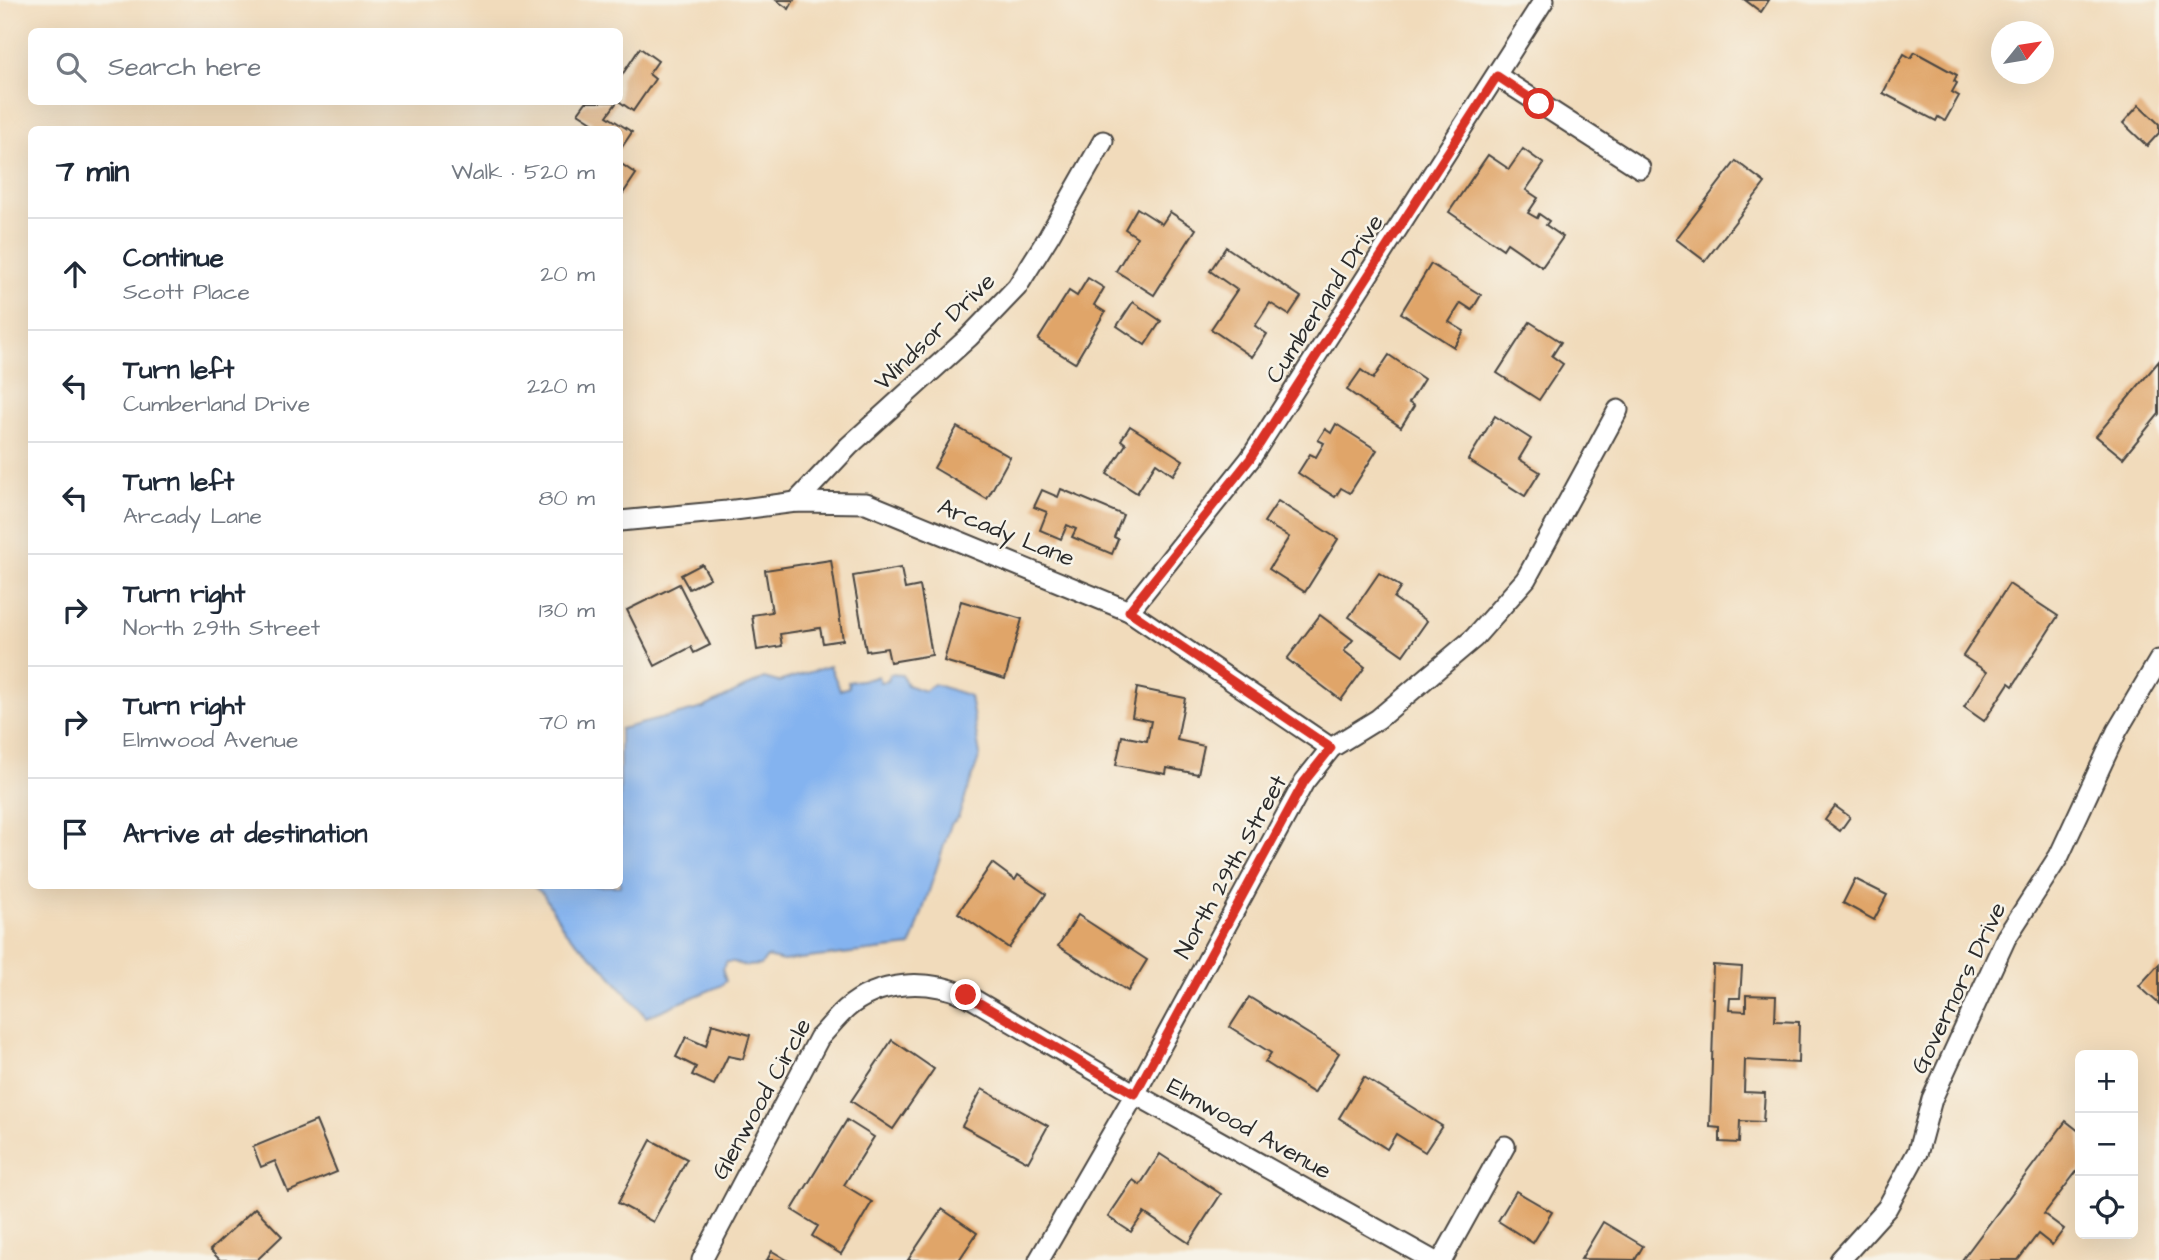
<!DOCTYPE html>
<html lang="en">
<head>
<meta charset="utf-8">
<style>
	:root { --surface:#fff; --page:#f6f6f7; --text:#1f2937; --muted:#747a83; --line:#e0e1e3 }
	body { margin:0; font-family:"Architects Daughter",sans-serif; background:var(--page); color:var(--text) }
	.controls { position:absolute; right:21px; bottom:21px; display:grid; overflow:hidden; border-radius:10px; box-shadow:0 7px 28px #0002 }
	.controls button { width:63px; height:63px; display:grid; place-items:center; padding:0; border:0; border-bottom:2px solid var(--line); background:var(--surface); color:var(--text); font:35px sans-serif }
	.compass { position:absolute; left:1991px; top:21px; width:63px; height:63px; border-radius:50%; background:var(--surface); box-shadow:0 7px 28px #0002; rotate:60deg }
	.stop { position:absolute; width:21px; height:21px; margin:-16px; border:5px solid #d93025; border-radius:50%; background:#fff }
	.stop.end { background:#d93025; border-color:#fff; box-shadow:0 2px 7px #0008 }
	.list { margin:0; padding:0; list-style:none }
	h2 { display:flex; justify-content:space-between; align-items:center; height:91px; margin:0; padding:0 28px; font-size:30px }
	h2 small { font-size:23px; font-weight:400; color:var(--muted) }
	.list li { display:grid; grid-template-columns:46px 1fr auto; gap:21px; align-items:center; box-sizing:border-box; height:112px; padding:0 28px; border-top:2px solid var(--line) }
	.list b { display:block; font-size:26px; white-space:nowrap }
	.list p { margin:0; font-size:23px; white-space:nowrap; color:var(--muted) }
	.list em { font-size:23px; font-style:normal; color:var(--muted) }
	.icon { flex:none; width:38px; height:38px; fill:none; stroke:currentColor; stroke-width:2; stroke-linecap:round; stroke-linejoin:round }
	.map { position:relative; flex:none; width:2159px; height:1260px; overflow:hidden }
	.search { position:absolute; background:var(--surface); box-shadow:0 7px 28px #0002; left:28px; top:28px; width:595px; height:77px; display:flex; align-items:center; gap:18px; box-sizing:border-box; padding:0 24px; border-radius:10px; color:var(--muted); font-size:26px }
	.panel { position:absolute; background:var(--surface); box-shadow:0 7px 28px #0002; left:28px; top:126px; width:595px; height:763px; border-radius:10px }
	.map>svg:first-child { display:block }
</style>
</head>
<body>
<div class="map">
<svg width="2159" height="1260" viewBox="0 0 2159 1260">
	<rect width="100%" height="100%" fill="#f7f3e8"/>
	<filter id="ink" filterUnits="userSpaceOnUse"><feTurbulence type="fractalNoise" baseFrequency=".0143" numOctaves="2"/><feDisplacementMap in="SourceGraphic" scale="14" xChannelSelector="R" yChannelSelector="G"/><feConvolveMatrix kernelMatrix="1 2 1 2 8 2 1 2 1" color-interpolation-filters="sRGB"/></filter>
	<filter id="wash" filterUnits="userSpaceOnUse"><feTurbulence type="fractalNoise" baseFrequency=".00686" numOctaves="4" result="noise"/><feDisplacementMap in="SourceGraphic" scale="28" xChannelSelector="R" yChannelSelector="G"/><feGaussianBlur stdDeviation="1.57" result="paint"/><feColorMatrix in="noise" values="0 0 0 0 0 0 0 0 0 0 0 0 0 0 0 0 0 1.4 0 .05"/><feComposite in="paint" operator="in"/></filter>
	<g filter="url(#wash)">
		<rect width="100%" height="100%" fill="#f1dbbb"/>
		<!-- water -->
		<path fill="#84b3ef" stroke="#586f8d" stroke-width="2" d="M 830,666 L 840,690 L 849,687 L 848,682 C 859,679 868,681 878,676 L 880,682 L 888,681 L 890,674 L 902,675 L 907,685 L 924,691 L 934,684 L 970,696 L 980,755 L 958,818 L 951,824 L 911,946 L 783,961 L 767,957 L 761,965 L 745,966 L 734,962 L 726,962 L 722,969 L 726,981 L 720,986 L 646,1017 L 607,971 L 566,932 L 543,894 L 533,886 L 620,886 L 620,729 L 703,708 L 764,678 L 778,682 Z"/>
		<g id="blocks">
			<!-- building -->
			<g fill="#e0a569">
				<polygon points="776,0 794,0 789,9"/>
				<polygon points="1745,0 1769,0 1761,12"/>
				<polygon points="640,48 658,61 649,74 655,79 633,111 620,102 620,78"/>
				<polygon points="1915,52 1957,75 1954,81 1957,83 1952,92 1959,96 1945,121 1938,117 1936,121 1883,93 1904,54 1911,58"/>
				<polygon points="586,102 617,102 607,116 632,132 620,150 620,130 587,130 592,122 578,113"/>
				<polygon points="2139,105 2159,124 2159,133 2147,146 2123,123"/>
				<polygon points="1523,149 1544,164 1526,190 1538,198 1528,213 1537,218 1539,214 1549,221 1546,225 1563,237 1542,267 1507,243 1503,249 1449,212 1488,155 1509,169"/>
				<polygon points="1736,161 1765,183 1705,261 1676,239"/>
				<polygon points="620,163 636,174 620,198"/>
				<polygon points="1137,208 1162,224 1170,212 1196,229 1154,295 1116,271 1137,237 1125,229"/>
				<polygon points="1226,247 1301,297 1289,315 1270,303 1255,326 1267,334 1252,357 1211,329 1237,290 1210,271"/>
				<polygon points="1431,264 1481,295 1472,310 1461,303 1449,322 1464,331 1454,347 1401,313"/>
				<polygon points="1088,278 1104,288 1094,305 1105,312 1075,363 1038,340 1069,291 1077,296"/>
				<polygon points="1133,302 1161,321 1145,345 1117,326"/>
				<polygon points="1530,322 1561,342 1552,356 1563,364 1539,400 1497,373"/>
				<polygon points="1389,355 1424,379 1409,403 1414,406 1401,427 1347,390 1361,370 1373,379"/>
				<polygon points="2159,361 2159,414 2123,458 2096,436"/>
				<polygon points="1495,416 1531,439 1519,459 1540,472 1525,496 1468,460"/>
				<polygon points="1336,424 1377,450 1350,493 1341,488 1335,497 1298,473 1310,454 1316,457 1324,443 1318,440 1325,429 1331,433"/>
				<polygon points="1130,426 1183,460 1173,475 1156,463 1137,493 1107,474 1126,444 1121,440"/>
				<polygon points="957,427 1010,457 987,499 934,468"/>
				<polygon points="1061,489 1123,515 1114,537 1118,539 1112,554 1072,537 1076,529 1067,525 1061,539 1040,530 1047,512 1034,507 1042,490 1058,497"/>
				<polygon points="1278,501 1338,539 1305,592 1269,569 1289,537 1264,522"/>
				<polygon points="831,560 843,640 823,643 820,628 780,634 782,646 757,650 752,615 772,612 765,570"/>
				<polygon points="702,564 710,578 689,589 681,575"/>
				<polygon points="901,568 905,589 920,586 932,655 890,662 887,648 866,651 853,576"/>
				<polygon points="1379,573 1401,587 1394,598 1427,621 1403,655 1349,617"/>
				<polygon points="679,584 710,645 694,653 691,647 655,666 627,610"/>
				<polygon points="2009,584 2058,616 2013,686 2009,683 1984,721 1964,707 1987,672 1963,656"/>
				<polygon points="961,601 1022,619 1005,679 944,661"/>
				<polygon points="1320,615 1353,640 1344,651 1365,667 1341,700 1287,659"/>
				<polygon points="1137,688 1185,698 1177,740 1204,746 1198,774 1167,768 1166,774 1116,765 1122,736 1147,741 1151,721 1132,717"/>
				<polygon points="1835,806 1850,817 1840,831 1825,820"/>
				<polygon points="992,863 1015,880 1018,875 1046,894 1009,948 958,913"/>
				<polygon points="1855,879 1887,895 1874,920 1843,903"/>
				<polygon points="1078,915 1147,960 1128,991 1058,946"/>
				<polygon points="2159,964 2159,1004 2139,986"/>
				<polygon points="1713,965 1742,967 1740,998 1730,998 1729,1010 1746,1011 1746,995 1776,996 1775,1021 1799,1022 1798,1063 1745,1060 1744,1092 1765,1093 1763,1122 1740,1121 1739,1143 1720,1142 1720,1128 1710,1127 1714,998 1712,998"/>
				<polygon points="1249,997 1339,1053 1314,1093 1265,1062 1271,1053 1230,1027"/>
				<polygon points="712,1024 750,1035 743,1059 728,1056 714,1085 692,1075 696,1067 676,1057 686,1037 706,1046"/>
				<polygon points="892,1040 934,1069 893,1129 851,1101"/>
				<polygon points="1364,1077 1442,1126 1425,1152 1396,1134 1387,1149 1339,1118"/>
				<polygon points="982,1089 1048,1126 1028,1162 962,1126"/>
				<polygon points="847,1120 874,1137 844,1185 872,1202 841,1254 812,1236 818,1226 792,1210"/>
				<polygon points="316,1121 337,1172 288,1192 275,1161 261,1167 253,1147"/>
				<polygon points="2066,1121 2080,1132 2080,1173 2077,1171 2044,1214 2064,1229 2052,1245 2038,1234 2018,1260 1962,1260"/>
				<polygon points="651,1140 687,1159 653,1222 618,1203"/>
				<polygon points="1160,1154 1221,1194 1189,1243 1144,1213 1131,1232 1108,1217 1133,1180 1140,1185"/>
				<polygon points="1516,1191 1552,1212 1533,1243 1498,1221"/>
				<polygon points="255,1208 282,1236 257,1260 220,1260 210,1250"/>
				<polygon points="942,1209 977,1233 959,1260 908,1260"/>
				<polygon points="1603,1222 1643,1246 1635,1260 1581,1259"/>
				<polygon points="772,1251 787,1260 767,1260"/>
			</g>
		</g>
	</g>
	<g filter="url(#ink)">
		<use href="#blocks" fill-opacity="0" stroke="#494541" stroke-width="2"/>
		<g fill="none" stroke-linecap="round" stroke-linejoin="round">
			<defs>
				<g id="minor">
					<polyline points="1497,76 1640,168"/>
					<polyline points="796,502 849,446 969,337 1017,287 1049,236 1103,141"/>
					<polyline points="620,521 727,511 796,502 866,503 1129,611 1331,748"/>
					<polyline points="1129,611 1250,459 1544,0"/>
					<path d="M 702,1260 L 819,1038 C 828,1029 836,1018 846,1009 C 879,980 927,979 966,995 L 1135,1094 L 1432,1260"/>
					<polyline points="1039,1260 1135,1094 1304,782 1331,748 1378,719 1474,638 1526,579 1618,410"/>
					<polyline points="1442,1260 1505,1146"/>
					<polyline points="1840,1260 1887,1208 1918,1151 1932,1099 2006,938 2059,856 2117,731 2159,660"/>
				</g>
			</defs>
			<!-- minor casing -->
			<use href="#minor" stroke="#494541" stroke-width="23"/>
			<!-- minor -->
			<use href="#minor" stroke="#fff" stroke-width="19"/>
		</g>
	</g>
	<g fill="none" stroke-linecap="round" stroke-linejoin="round" filter="url(#ink)">
		<!-- route -->
		<polyline stroke="#d93025" stroke-width="9" points="966,995 1135,1094 1304,782 1331,748 1129,611 1250,459 1497,76 1539,104"/>
	</g>
	<g text-anchor="middle" dominant-baseline="central" stroke-width="5" stroke-linejoin="round" paint-order="stroke">
		<!-- street labels -->
		<g font-size="24" fill="#2b2b2b" stroke="#f7f3e8">
			<text transform="translate(1325 299) rotate(-57)">Cumberland Drive</text>
			<text transform="translate(935 332) rotate(-44)">Windsor Drive</text>
			<text transform="translate(1006 533) rotate(22)">Arcady Lane</text>
			<text transform="translate(1231 867) rotate(-61)">North 29th Street</text>
			<text transform="translate(1959 988) rotate(-64)">Governors Drive</text>
			<text transform="translate(762 1099) rotate(-61)">Glenwood Circle</text>
			<text transform="translate(1249 1129) rotate(29)">Elmwood Avenue</text>
		</g>
	</g>
</svg>
<div class="controls">
<button>+</button>
<button>−</button>
<button><svg class="icon" aria-label="locate" viewBox="0 0 24 24"><circle cx="12" cy="12" r="6"/><path d="M12 2v4M12 18v4M2 12h4M18 12h4"/></svg></button>
</div>
<svg class="compass" viewBox="-18 -18 36 36"><path d="M0-13l5 13h-10z" fill="#e53935"/><path d="M0 13l5-13h-10z" fill="#747a83"/></svg>
<div class="stop" style="left:1539px;top:104px"></div>
<div class="stop end" style="left:966px;top:995px"></div>
<div class="search"><svg class="icon" aria-label="search" viewBox="0 0 24 24"><circle cx="10" cy="10" r="6"/><path d="M15 15l6 6"/></svg>Search here</div>
<section class="panel">
<h2>7 min<small>Walk · 520 m</small></h2>
<ul class="list">
<li><svg class="icon" aria-label="ahead" viewBox="0 0 24 24"><path d="M12 20V5M6 11l6-6 6 6"/></svg><div><b>Continue</b><p>Scott Place</p></div><em>20 m</em></li>
<li><svg class="icon" aria-label="left" viewBox="0 0 24 24"><path d="M17 20v-9H6M10 6l-5 5 5 5"/></svg><div><b>Turn left</b><p>Cumberland Drive</p></div><em>220 m</em></li>
<li><svg class="icon" aria-label="left" viewBox="0 0 24 24"><path d="M17 20v-9H6M10 6l-5 5 5 5"/></svg><div><b>Turn left</b><p>Arcady Lane</p></div><em>80 m</em></li>
<li><svg class="icon" aria-label="right" viewBox="0 0 24 24"><path d="M7 20v-9h11M14 6l5 5-5 5"/></svg><div><b>Turn right</b><p>North 29th Street</p></div><em>130 m</em></li>
<li><svg class="icon" aria-label="right" viewBox="0 0 24 24"><path d="M7 20v-9h11M14 6l5 5-5 5"/></svg><div><b>Turn right</b><p>Elmwood Avenue</p></div><em>70 m</em></li>
<li><svg class="icon" aria-label="arrive" viewBox="0 0 24 24"><path d="M6 21V4h12l-3 4 3 4H6"/></svg><div><b>Arrive at destination</b></div></li>
</ul>
</section>
</div>
</body>
</html>
